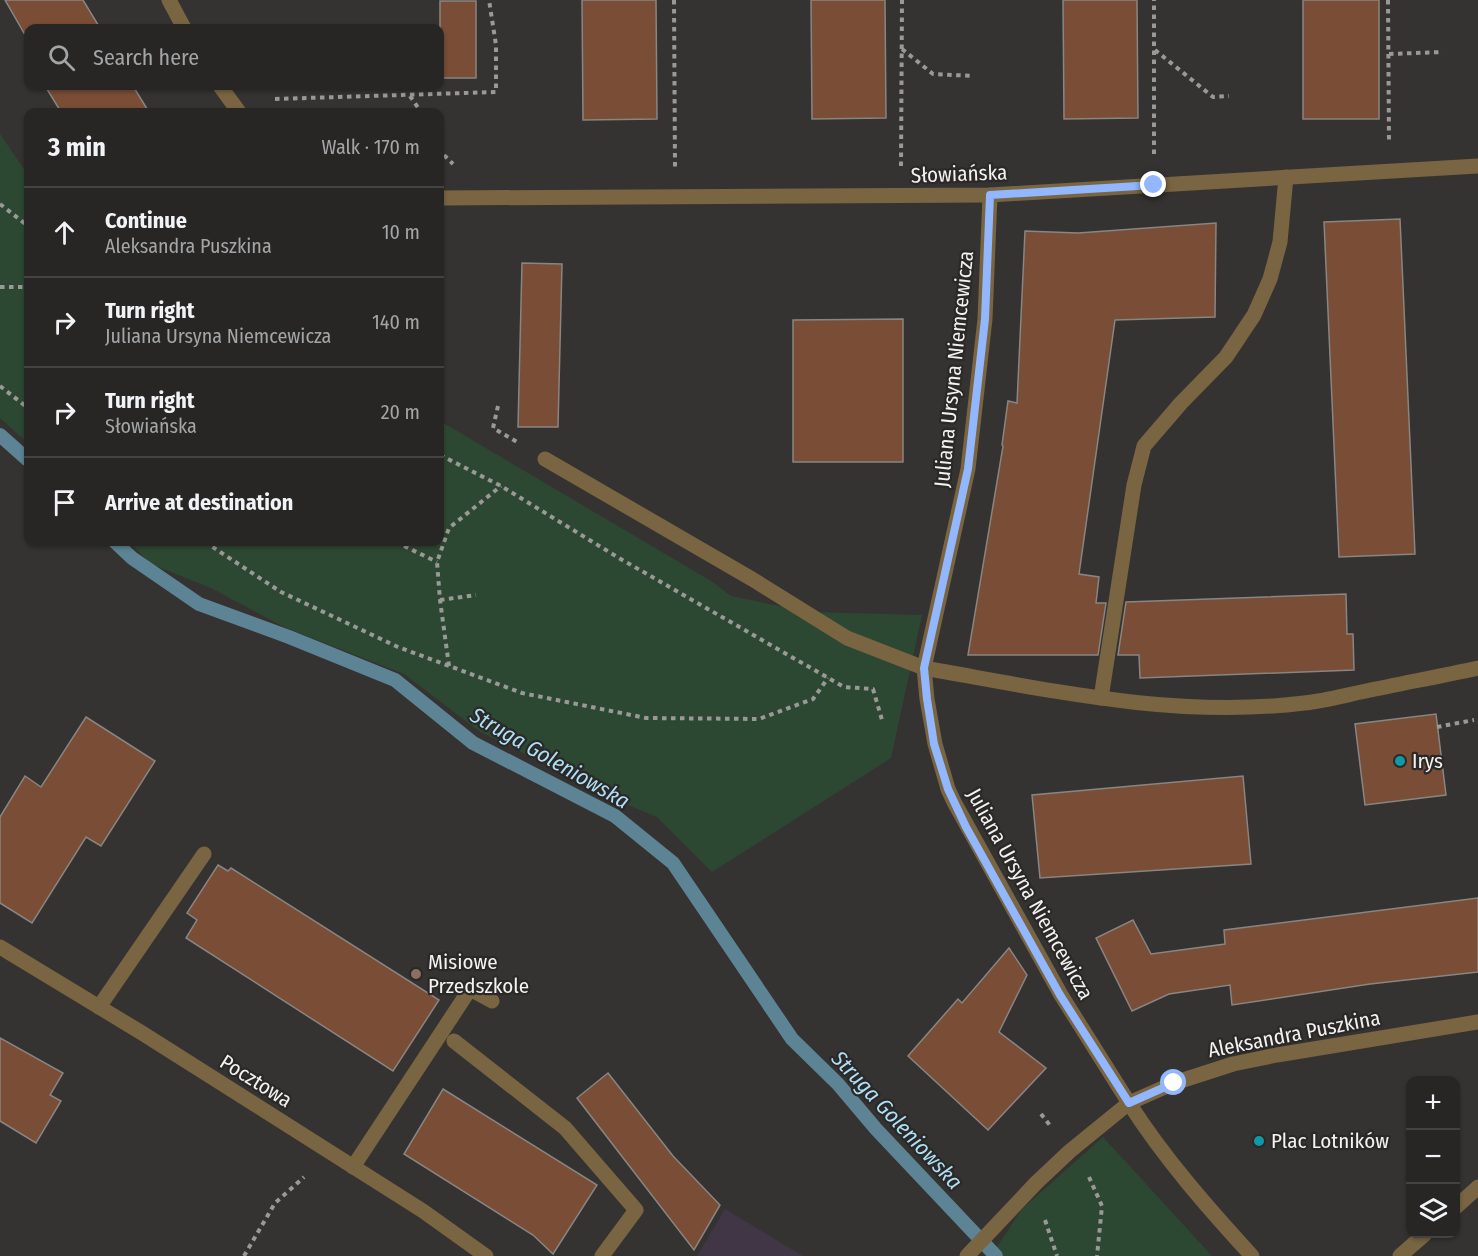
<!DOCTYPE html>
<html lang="en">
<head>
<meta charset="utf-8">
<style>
	:root { --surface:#272625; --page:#2f2e2d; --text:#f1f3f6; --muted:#a4a5a7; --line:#434342 }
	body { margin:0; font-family:"Fira Sans Condensed",sans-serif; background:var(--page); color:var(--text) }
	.controls { position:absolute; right:18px; bottom:18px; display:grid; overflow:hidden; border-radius:12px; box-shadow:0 2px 4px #0004 }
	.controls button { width:54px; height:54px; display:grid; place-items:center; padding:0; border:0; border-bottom:2px solid var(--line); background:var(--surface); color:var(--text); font:30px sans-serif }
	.stop { position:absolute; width:18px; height:18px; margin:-14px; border:4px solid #92b7fd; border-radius:50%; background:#fff }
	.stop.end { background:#92b7fd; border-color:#fff; box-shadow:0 2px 6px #0008 }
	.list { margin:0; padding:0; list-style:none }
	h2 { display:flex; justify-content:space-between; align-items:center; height:78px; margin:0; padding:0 24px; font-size:26px }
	h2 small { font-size:20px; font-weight:400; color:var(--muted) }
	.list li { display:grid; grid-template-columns:39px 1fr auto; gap:18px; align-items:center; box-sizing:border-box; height:90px; padding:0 24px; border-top:2px solid var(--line) }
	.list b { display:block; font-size:22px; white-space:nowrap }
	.list p { margin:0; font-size:20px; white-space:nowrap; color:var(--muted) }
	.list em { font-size:20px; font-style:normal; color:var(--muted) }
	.icon { flex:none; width:33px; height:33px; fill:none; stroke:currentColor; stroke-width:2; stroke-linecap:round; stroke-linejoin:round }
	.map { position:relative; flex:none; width:1478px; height:1256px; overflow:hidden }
	.search { position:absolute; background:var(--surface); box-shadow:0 2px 4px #0004; left:24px; top:24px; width:420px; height:66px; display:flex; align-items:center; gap:15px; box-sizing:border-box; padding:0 21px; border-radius:12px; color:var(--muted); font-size:22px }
	.panel { position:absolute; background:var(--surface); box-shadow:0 2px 4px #0004; left:24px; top:108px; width:420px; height:438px; border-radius:12px }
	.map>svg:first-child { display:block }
</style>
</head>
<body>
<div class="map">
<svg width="1478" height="1256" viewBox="0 0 1478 1256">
	<rect width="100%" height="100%" fill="#343331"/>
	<!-- industrial -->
	<polygon fill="#413645" points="725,1209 803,1256 697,1256"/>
	<!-- green -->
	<g fill="#2d4832">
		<polygon points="0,134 28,175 28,443 0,418"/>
		<polygon points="440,421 711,581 731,596 808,612 922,615 891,758 712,872 657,817 614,799 479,731 404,674 284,627 211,588 151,564 129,542 440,542"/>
		<polygon points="1103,1137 1212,1256 991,1256 1022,1209"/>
	</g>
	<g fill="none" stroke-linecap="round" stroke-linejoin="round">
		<!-- stream -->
		<g stroke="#5d8495" stroke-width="14">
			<polyline points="0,435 28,460"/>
			<polyline points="115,542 132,558 199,604 289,637 395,680 473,743 615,816 673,863 792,1039 838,1084 876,1129 996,1256"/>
		</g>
	</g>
	<!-- building -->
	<g fill="#794d36" stroke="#888583" stroke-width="1.5">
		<polygon points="5,0 83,0 100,28 28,28 28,40"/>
		<polygon points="582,0 656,0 657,119 583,120"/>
		<polygon points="811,0 885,0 886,118 812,119"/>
		<polygon points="1063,0 1137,0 1138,118 1064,119"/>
		<rect x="1303" y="0" width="76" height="119"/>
		<rect x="440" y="1" width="36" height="77"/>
		<polygon points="45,86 133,86 149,112 61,112"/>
		<polygon points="1400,219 1415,554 1339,557 1324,222"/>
		<polygon points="1216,223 1215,317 1115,320 1079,574 1099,577 1096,603 1106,603 1098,655 968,655 1003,446 1002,445 1008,401 1017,403 1025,231 1078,233"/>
		<polygon points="522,263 562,264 558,427 518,427"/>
		<polygon points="903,319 903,462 793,462 793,320"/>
		<polygon points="1346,594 1347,634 1353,634 1354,670 1140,678 1139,655 1118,655 1126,602"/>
		<polygon points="1436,714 1446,795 1365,805 1355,724"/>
		<polygon points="86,717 155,761 101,846 86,837 32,923 0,903 0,817 25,776 41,787"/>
		<polygon points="1243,776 1251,864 1040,878 1032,795"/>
		<polygon points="218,865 228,871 231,868 439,1000 393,1071 186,938 197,920 187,913"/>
		<polygon points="1478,898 1478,972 1370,984 1232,1005 1230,985 1169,994 1132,1011 1096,938 1133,920 1151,954 1225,944 1224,930"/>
		<polygon points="1009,948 1027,975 999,1032 1046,1068 988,1130 908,1056 958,999 962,1003"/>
		<polygon points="0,1038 63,1073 50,1095 61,1101 36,1143 0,1121"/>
		<polygon points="608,1073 673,1156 720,1205 694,1250 577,1098"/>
		<polygon points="443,1089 597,1185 553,1254 533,1235 404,1154"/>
	</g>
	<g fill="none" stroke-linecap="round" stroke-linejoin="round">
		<!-- path -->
		<g stroke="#9a9998" stroke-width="4" stroke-dasharray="4.5 4.5" stroke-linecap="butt">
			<polyline points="674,0 675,167"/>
			<polyline points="1388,0 1389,141"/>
			<polyline points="902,49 933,74 974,76"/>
			<polyline points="1155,50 1213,97 1229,96"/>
			<polyline points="1389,54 1443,52"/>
			<polyline points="410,96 421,112"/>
			<polyline points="275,99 496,92 496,45 489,0"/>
			<polyline points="440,147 444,155 453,164"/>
			<polyline points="1154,154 1154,0"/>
			<polyline points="901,166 902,0"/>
			<polyline points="0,204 28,226"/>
			<polyline points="0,287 28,287"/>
			<polyline points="0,386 28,408"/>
			<polyline points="498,406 493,428 519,443"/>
			<polyline points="440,455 501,486 619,558 844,687 873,689 882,720"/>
			<polyline points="205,542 281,592 398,647 522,693 646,718 759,719 813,699 828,678"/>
			<polyline points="396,542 437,562"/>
			<polyline points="440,600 476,595"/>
			<polyline points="449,666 440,600 437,562 449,528 501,486"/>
			<polyline points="1437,727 1474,720"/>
			<polyline points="1041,1114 1052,1128"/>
			<polyline points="1089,1177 1102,1206 1097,1256"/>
			<polyline points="1045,1220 1057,1256"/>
			<polyline points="244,1256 275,1203 304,1177"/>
		</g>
		<!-- service -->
		<g stroke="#796541" stroke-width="15">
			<polyline points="545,459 752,579 847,638 924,668"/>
			<polyline points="1101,698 1134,485 1144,446 1181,403 1226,357 1254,315 1270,279 1280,242 1286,177"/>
			<polyline points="99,1007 204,854"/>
			<polyline points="454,1041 565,1128 636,1210 602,1256"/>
			<path d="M 1129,1103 C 1164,1158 1208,1208 1252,1256"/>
			<polyline points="353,1167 470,989 492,1001"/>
			<polyline points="1456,1207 1478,1187"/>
			<polyline points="1400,1256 1425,1234"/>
		</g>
		<!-- minor -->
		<g stroke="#796541" stroke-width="15">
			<polyline points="169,0 184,28"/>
			<polyline points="220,86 239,112"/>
			<polyline points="990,195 985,319 968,469 924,668 927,699 935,744 948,789 954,802 1061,995 1129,1103"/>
			<polyline points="440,198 990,195 1478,166"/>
			<path d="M 924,668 C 1050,690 1176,719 1304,703 C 1325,701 1346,695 1366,691 C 1404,683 1441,676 1478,668"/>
			<polyline points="0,947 142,1033 423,1211 486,1256"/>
			<polyline points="967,1256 1036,1183 1070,1151 1129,1103 1174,1083 1233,1064 1277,1055 1478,1022"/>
		</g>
	</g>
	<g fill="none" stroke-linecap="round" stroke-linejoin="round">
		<!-- route -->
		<polyline stroke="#92b7fd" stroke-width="8" points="1154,185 990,195 985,319 968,469 924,668 927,699 934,744 948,789 966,827 1060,995 1129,1103 1174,1083"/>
	</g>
	<!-- markers -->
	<g fill="#0f9aa8" stroke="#2a2927" stroke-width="2">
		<circle cx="1400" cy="761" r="6"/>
		<circle cx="1259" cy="1141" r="6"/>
	</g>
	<circle fill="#8d6e63" stroke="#2a2927" stroke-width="2" cx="416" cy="974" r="6"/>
	<g text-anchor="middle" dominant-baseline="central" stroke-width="4.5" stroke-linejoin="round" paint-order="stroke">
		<!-- street labels -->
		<g font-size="21" fill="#f3f2f1" stroke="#2a2927">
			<text transform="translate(959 174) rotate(-2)">Słowiańska</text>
			<text transform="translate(954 369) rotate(-84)">Juliana Ursyna Niemcewicza</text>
			<text transform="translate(1030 894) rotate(61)">Juliana Ursyna Niemcewicza</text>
			<text transform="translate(1294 1034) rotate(-11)">Aleksandra Puszkina</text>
			<text transform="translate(256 1081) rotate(32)">Pocztowa</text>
		</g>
		<!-- poi labels -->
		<g font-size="21" fill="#f3f2f1" stroke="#2a2927" text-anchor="start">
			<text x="1412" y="761">Irys</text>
			<text x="428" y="962">Misiowe<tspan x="428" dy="24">Przedszkole</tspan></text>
			<text x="1271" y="1141">Plac Lotników</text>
		</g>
		<!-- water labels -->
		<g font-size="22" font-style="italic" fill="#afdff7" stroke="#2a2927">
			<text transform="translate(550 758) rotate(30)">Struga Goleniowska</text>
			<text transform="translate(897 1120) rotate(47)">Struga Goleniowska</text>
		</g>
	</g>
</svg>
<div class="controls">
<button>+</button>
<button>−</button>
<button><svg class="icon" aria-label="layers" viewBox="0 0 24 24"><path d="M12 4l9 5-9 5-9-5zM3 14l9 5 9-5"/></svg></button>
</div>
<div class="stop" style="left:1174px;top:1083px"></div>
<div class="stop end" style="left:1154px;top:185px"></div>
<div class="search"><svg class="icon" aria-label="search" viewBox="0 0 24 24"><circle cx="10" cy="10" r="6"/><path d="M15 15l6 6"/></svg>Search here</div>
<section class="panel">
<h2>3 min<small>Walk · 170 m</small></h2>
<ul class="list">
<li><svg class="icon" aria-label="ahead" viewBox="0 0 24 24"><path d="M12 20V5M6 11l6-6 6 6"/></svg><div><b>Continue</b><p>Aleksandra Puszkina</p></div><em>10 m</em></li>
<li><svg class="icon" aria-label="right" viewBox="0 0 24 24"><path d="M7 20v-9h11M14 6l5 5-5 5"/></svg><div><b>Turn right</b><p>Juliana Ursyna Niemcewicza</p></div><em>140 m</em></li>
<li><svg class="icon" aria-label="right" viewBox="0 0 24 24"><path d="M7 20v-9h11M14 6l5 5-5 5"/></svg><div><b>Turn right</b><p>Słowiańska</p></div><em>20 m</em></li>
<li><svg class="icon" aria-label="arrive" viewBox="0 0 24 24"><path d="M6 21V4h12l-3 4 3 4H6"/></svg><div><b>Arrive at destination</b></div></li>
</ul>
</section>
</div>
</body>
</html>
